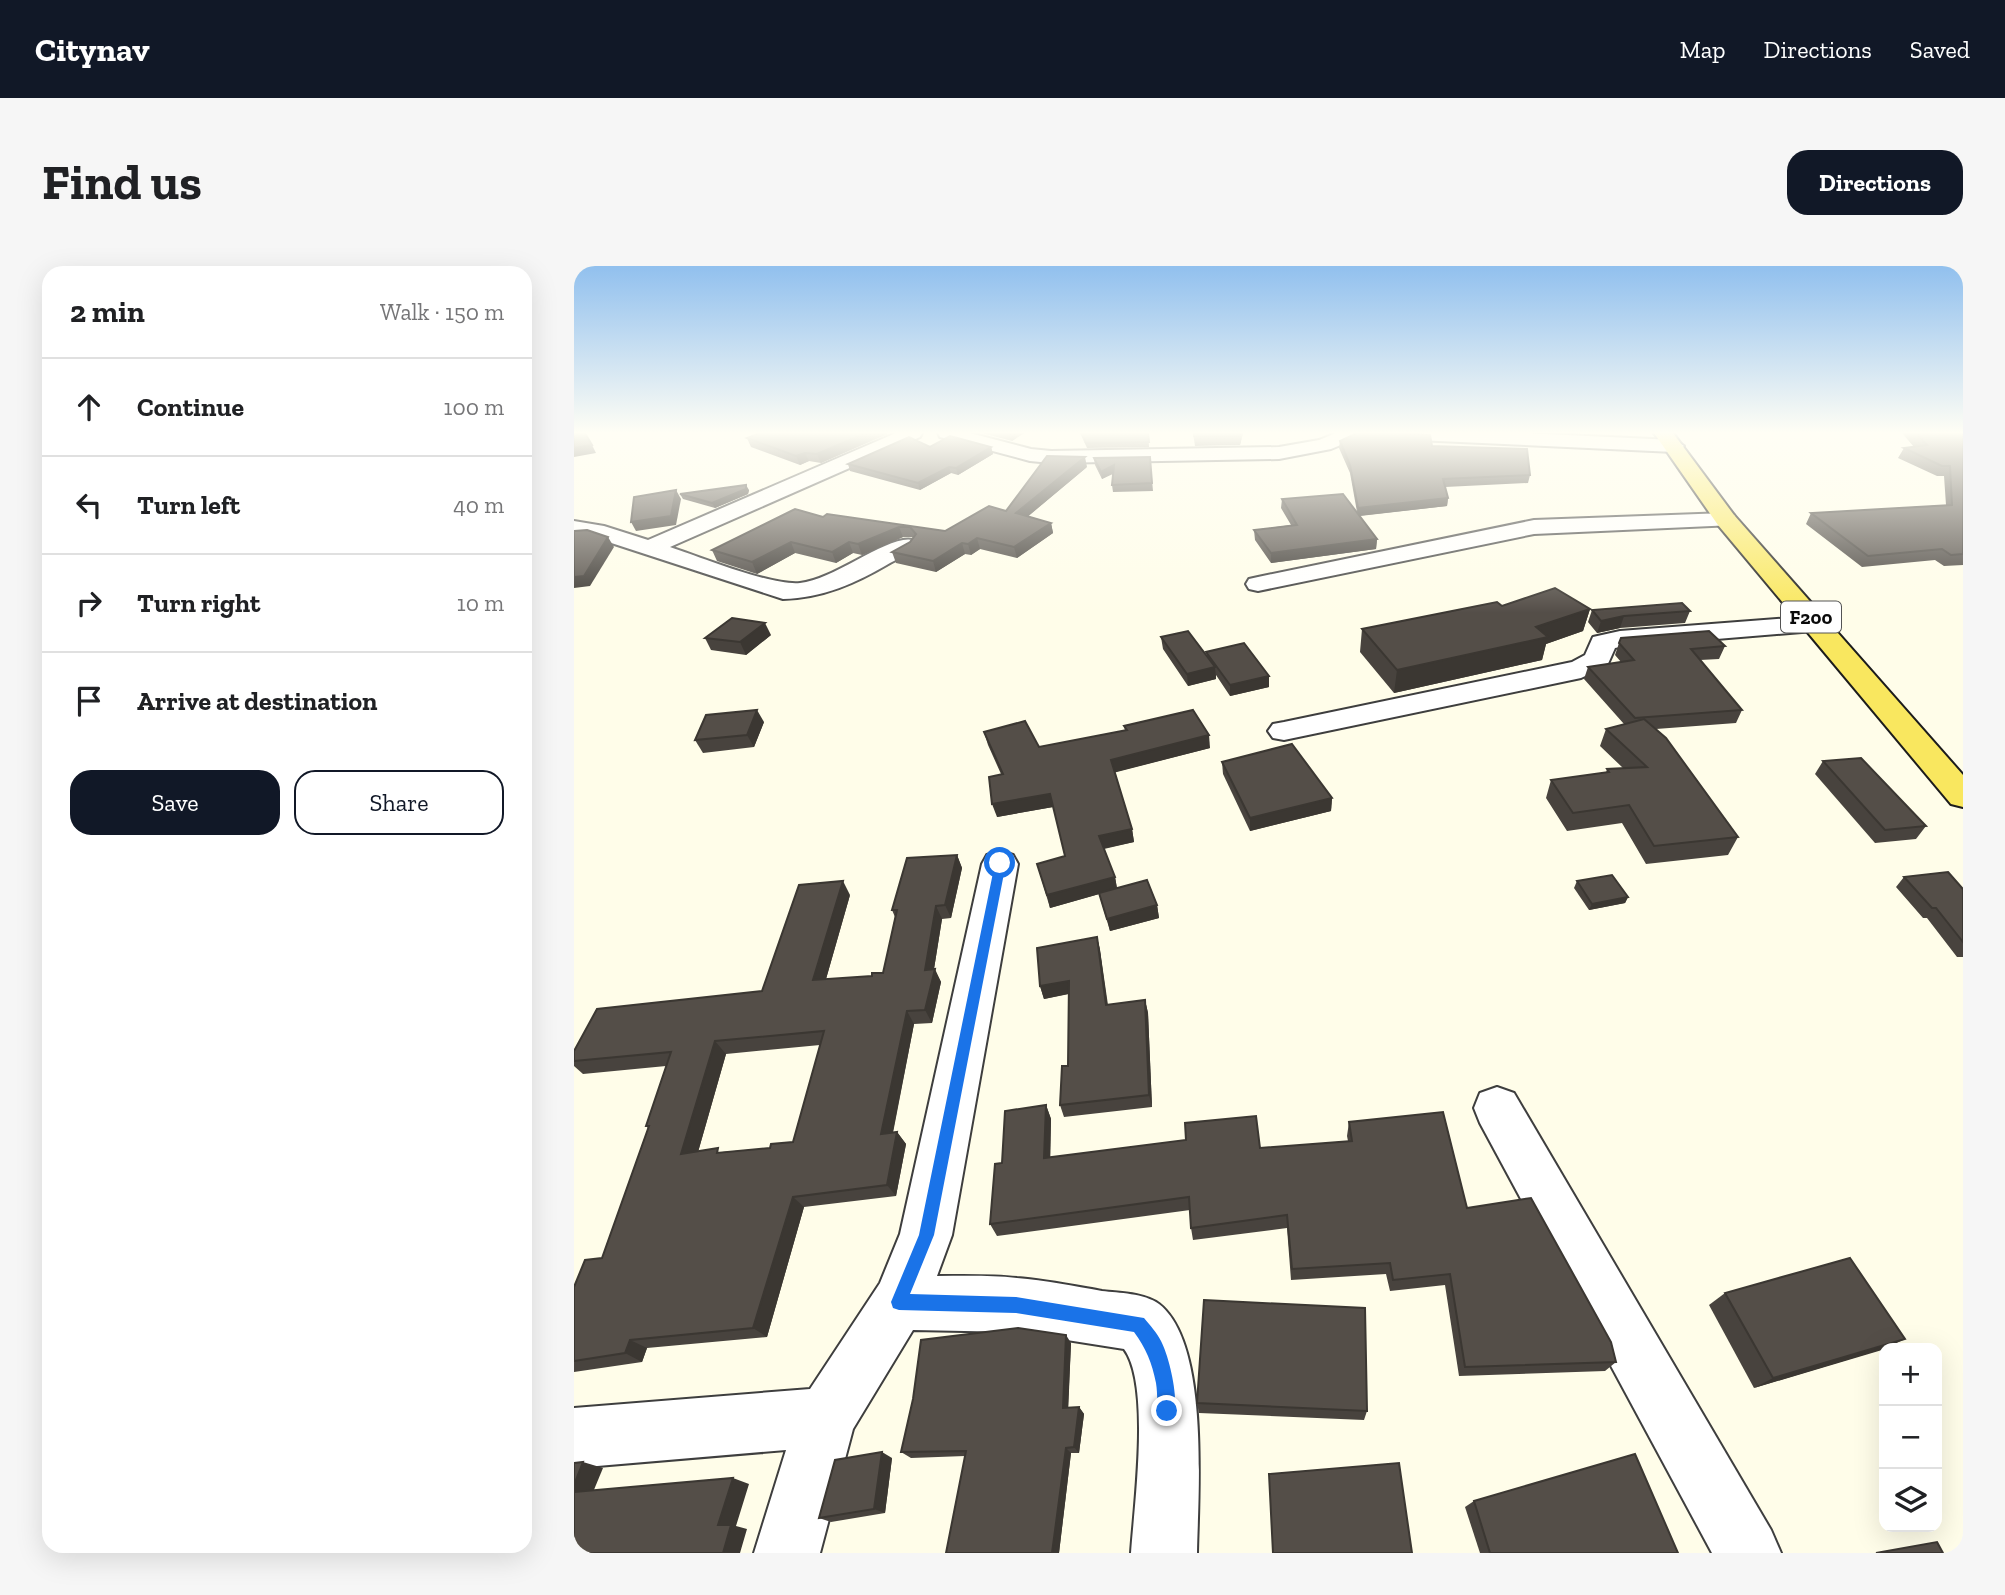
<!DOCTYPE html>
<html lang="en">
<head>
<meta charset="utf-8">
<style>
	:root { --surface:#fff; --page:#f6f6f6; --text:#202124; --muted:#757577; --line:#e0e0e0; --accent:#111827 }
	body { margin:0; font-family:"Zilla Slab",serif; background:var(--page); color:var(--text) }
	.controls { position:absolute; right:21px; bottom:21px; display:grid; overflow:hidden; border-radius:14px; box-shadow:0 7px 28px #0002 }
	.controls button { width:63px; height:63px; display:grid; place-items:center; padding:0; border:0; border-bottom:2px solid var(--line); background:var(--surface); color:var(--text); font:35px sans-serif }
	.stop { position:absolute; width:21px; height:21px; margin:-16px; border:5px solid #1a73e8; border-radius:50%; background:#fff }
	.stop.end { background:#1a73e8; border-color:#fff; box-shadow:0 2px 7px #0008 }
	.list { margin:0; padding:0; list-style:none }
	h2 { display:flex; justify-content:space-between; align-items:center; height:91px; margin:0; padding:0 28px; font-size:30px }
	h2 small { font-size:23px; font-weight:400; color:var(--muted) }
	.list li { display:grid; grid-template-columns:46px 1fr auto; gap:21px; align-items:center; box-sizing:border-box; height:98px; padding:0 28px; border-top:2px solid var(--line) }
	.list b { display:block; font-size:26px; white-space:nowrap }
	.list em { font-size:23px; font-style:normal; color:var(--muted) }
	.actions { display:flex; gap:14px; padding:21px 28px }
	.actions a { flex:1; padding:16px 0; border:2px solid var(--accent); border-radius:21px; text-align:center; font-size:24px; color:var(--accent) }
	.actions .main { background:var(--accent); color:#fff }
	.icon { flex:none; width:38px; height:38px; fill:none; stroke:currentColor; stroke-width:2; stroke-linecap:round; stroke-linejoin:round }
	.map { position:relative; flex:none; width:1389px; height:1287px; overflow:hidden; border-radius:21px }
	header { display:flex; align-items:center; gap:42px; box-sizing:border-box; height:98px; padding:0 35px; background:var(--accent); color:#fff }
	header strong { font-size:33px }
	nav { display:flex; gap:38px; margin-inline-start:auto; font-size:24px }
	.intro { display:flex; align-items:center; justify-content:space-between; box-sizing:border-box; height:168px; padding:0 42px }
	h1 { margin:0; font-size:49px }
	.button { padding:18px 32px; border-radius:21px; background:var(--accent); color:#fff; font-size:24px; font-weight:700 }
	main { display:flex; gap:42px; padding:0 42px }
	aside { flex:1; background:var(--surface); border-radius:21px; box-shadow:0 7px 28px #0002 }
	.map>svg:first-child { display:block }
</style>
</head>
<body>
<header>
<strong>Citynav</strong>
<nav><a>Map</a><a>Directions</a><a>Saved</a></nav>
</header>
<div class="intro"><h1>Find us</h1><a class="button">Directions</a></div>
<main>
<aside>
<h2>2 min<small>Walk · 150 m</small></h2>
<ul class="list">
<li><svg class="icon" aria-label="ahead" viewBox="0 0 24 24"><path d="M12 20V5M6 11l6-6 6 6"/></svg><div><b>Continue</b></div><em>100 m</em></li>
<li><svg class="icon" aria-label="left" viewBox="0 0 24 24"><path d="M17 20v-9H6M10 6l-5 5 5 5"/></svg><div><b>Turn left</b></div><em>40 m</em></li>
<li><svg class="icon" aria-label="right" viewBox="0 0 24 24"><path d="M7 20v-9h11M14 6l5 5-5 5"/></svg><div><b>Turn right</b></div><em>10 m</em></li>
<li><svg class="icon" aria-label="arrive" viewBox="0 0 24 24"><path d="M6 21V4h12l-3 4 3 4H6"/></svg><div><b>Arrive at destination</b></div></li>
</ul>
<div class="actions"><a class="main">Save</a><a>Share</a></div>
</aside>
<div class="map">
<svg width="1389" height="1287" viewBox="0 0 1389 1287">
	<rect width="100%" height="100%" fill="#fffde9"/>
	<g fill="none" stroke-linecap="round" stroke-linejoin="round">
		<defs>
			<g id="minor">
				<path d="M 322,167 L 348,167 L 346,171 L 96,281 C 126,291 198,320 226,317 C 260,314 315,268 339,274 L 343,279 C 337,288 325,292 316,297 C 282,317 249,332 209,333 L 19,271 L 0,269 L 0,255 L 30,260 L 74,274 Z"/>
				<polygon points="364,167 396,167 457,183 477,185 705,181 745,174 762,167 788,167 786,171 757,183 705,193 477,197 456,195 366,171"/>
				<polygon points="812,167 950,167 1100,174 1110,180 1100,186 821,173"/>
				<polygon points="1152,247 1160,249 1163,254 1160,259 960,268 684,325 675,323 672,318 675,313 684,311 960,254"/>
				<polygon points="1243,350 1252,352 1256,358 1252,364 1046,381 1041,382 1033,400 1007,412 710,474 699,472 694,465 699,458 710,456 998,396 1011,389 1019,371 1046,365"/>
				<path d="M 426,585 L 439,589 L 444,598 L 378,969 L 363,1010 C 389,1010 417,1009 443,1012 C 471,1014 500,1020 528,1025 C 545,1027 570,1027 585,1038 C 636,1078 624,1228 623,1287 L 557,1287 C 560,1241 577,1119 550,1083 L 442,1066 L 339,1064 L 279,1163 L 246,1287 L 180,1287 L 212,1184 L 0,1202 L 0,1142 L 236,1123 L 306,1017 L 326,968 L 408,598 L 413,589 Z"/>
				<polygon points="923,821 940,827 1197,1264 1207,1287 1138,1287 906,857 900,842 906,827"/>
			</g>
			<polygon id="major" points="1080,167 1099,167 1160,249 1389,509 1389,541 1377,538 1144,259"/>
		</defs>
		<!-- minor casing -->
		<use href="#minor" stroke="#3e3e3e" stroke-width="4"/>
		<!-- major casing -->
		<use href="#major" stroke="#1c1c1c" stroke-width="4"/>
		<!-- minor -->
		<use href="#minor" fill="#fff" fill-rule="evenodd"/>
		<!-- major -->
		<use href="#major" fill="#f9e75f" fill-rule="evenodd"/>
	</g>
	<!-- wall -->
	<g fill="#48433e" fill-rule="evenodd">
		<polygon points="408,167 450,167 438,175"/>
		<polygon points="506,167 574,167 575,181 513,182"/>
		<polygon points="619,167 669,167 666,179 621,180"/>
		<polygon points="1328,167 1389,167 1389,299 1370,300 1361,294 1288,301 1232,258 1237,247 1372,239 1370,210 1363,210 1324,192 1330,182 1340,181"/>
		<polygon points="314,168 247,197 235,195 226,199 177,181 173,172"/>
		<polygon points="766,175 858,180 956,209 954,217 871,221 874,232 873,240 786,250 803,273 802,283 697,297 681,274 680,264 717,259 707,242 708,233 783,246 776,207 765,182"/>
		<polygon points="356,181 417,181 419,188 384,209 377,207 346,224 276,205 274,198"/>
		<polygon points="576,191 579,225 539,226 538,219 539,207 528,213 521,199 520,192"/>
		<polygon points="513,201 454,250 477,257 479,267 443,292 406,283 397,289 391,288 362,306 322,297 318,286 336,276 339,271 329,271 288,289 279,287 262,297 221,287 183,308 143,295 138,284 249,251 371,265 432,245"/>
		<polygon points="175,224 174,228 141,242 109,233 106,228"/>
		<polygon points="928,340 1016,343 1009,365 972,378 968,394 820,427 786,386 788,363"/>
		<polygon points="1018,344 1116,345 1111,357 1046,362 1023,367 1014,356"/>
		<polygon points="197,369 172,389 137,384 131,372"/>
		<polygon points="587,371 633,389 632,386 695,421 656,430 642,409 642,413 614,420 589,383"/>
		<polygon points="1045,377 1151,380 1145,393 1126,394 1168,444 1162,457 1082,463 1164,571 1154,589 1072,598 1048,557 993,565 972,532 977,514 1032,507 1033,503 1049,502 1026,480 1032,463 1050,458 1010,413 1014,401 1047,396 1041,389"/>
		<polygon points="190,456 180,481 129,487 121,474"/>
		<polygon points="550,460 636,482 541,506 558,563 560,576 530,583 541,611 543,622 583,639 585,652 536,665 525,628 476,642 463,598 491,590 479,541 423,551 427,508 414,479 410,466 465,481 551,465"/>
		<polygon points="1249,495 1352,560 1342,573 1301,577 1241,508"/>
		<polygon points="648,496 758,532 757,545 676,565 649,508"/>
		<path d="M 383,589 L 388,602 L 377,652 L 368,653 L 360,703 L 367,716 L 358,757 L 340,758 L 319,867 L 323,866 L 332,878 L 322,930 L 230,941 L 193,1071 L 73,1082 L 68,1096 L 0,1106 L 0,1021 L 28,992 L 74,862 L 72,860 L 92,800 L 9,808 L 0,800 L 0,785 L 188,725 L 276,629 L 252,713 L 298,710 L 309,707 L 321,651 L 318,644 ZM 246,779 L 219,876 L 196,882 L 148,886 L 124,886 L 152,788 Z"/>
		<polygon points="1330,611 1389,623 1389,691 1383,691 1353,652 1349,652 1322,621"/>
		<polygon points="1003,615 1054,631 1051,637 1015,644 1000,622"/>
		<polygon points="523,671 526,684 534,739 571,734 574,747 578,841 490,851 486,839 494,800 495,728 470,733 466,720"/>
		<polygon points="472,839 477,853 476,891 686,882 774,875 773,870 775,856 893,942 1042,1096 1031,1105 885,1110 871,1019 816,1025 812,1008 717,1014 713,962 619,974 617,962 616,944 423,970 416,958 428,897"/>
		<polygon points="1151,1027 1312,1082 1180,1122 1135,1039"/>
		<polygon points="497,1077 494,1141 505,1141 510,1148 505,1187 497,1187 485,1287 372,1287 391,1190 337,1192 327,1186"/>
		<polygon points="623,1137 793,1145 790,1154 625,1147"/>
		<polygon points="318,1192 311,1247 257,1256 245,1252"/>
		<polygon points="900,1235 1104,1287 906,1287 891,1241"/>
	</g>
	<!-- shaded-wall -->
	<g fill="#3b3732">
		<polygon points="292,167 314,167 247,197 243,188"/>
		<polygon points="436,167 450,167 438,175"/>
		<polygon points="667,167 669,167 666,179 666,170"/>
		<polygon points="18,179 22,187 0,191 0,182"/>
		<polygon points="417,181 419,188 384,209 382,202"/>
		<polygon points="231,187 235,195 226,199 222,190"/>
		<polygon points="511,191 513,201 445,258 442,247"/>
		<polygon points="540,199 541,207 528,213 527,206"/>
		<polygon points="375,201 377,207 346,224 344,217"/>
		<polygon points="172,219 175,224 174,228 141,242 138,237"/>
		<polygon points="102,224 107,233 102,259 62,265 57,256"/>
		<polygon points="874,232 873,240 783,250 784,242"/>
		<polygon points="477,257 479,267 443,292 440,281"/>
		<polygon points="325,261 329,271 288,289 284,278"/>
		<polygon points="34,271 40,281 16,320 0,322 0,311"/>
		<polygon points="403,272 406,283 397,289 394,278"/>
		<polygon points="803,273 802,283 697,297 697,287"/>
		<polygon points="217,276 221,287 183,308 178,296"/>
		<polygon points="275,276 279,287 262,297 258,286"/>
		<polygon points="388,277 391,288 362,306 359,295"/>
		<polygon points="1016,343 1009,365 972,378 968,394 820,427 823,404 962,361"/>
		<polygon points="1050,350 1046,362 1023,367 1027,355"/>
		<polygon points="191,357 197,369 172,389 166,376"/>
		<polygon points="641,401 642,413 614,420 613,408"/>
		<polygon points="695,410 695,421 656,430 656,419"/>
		<polygon points="183,444 190,456 180,481 173,469"/>
		<polygon points="635,469 636,482 539,507 537,494"/>
		<polygon points="476,528 479,541 423,551 418,538"/>
		<polygon points="758,532 757,545 676,565 676,552"/>
		<polygon points="558,563 560,576 527,583 525,570"/>
		<polygon points="383,589 388,602 377,652 371,639"/>
		<polygon points="541,611 543,623 476,642 473,629"/>
		<polygon points="269,615 276,629 248,727 239,714"/>
		<polygon points="1054,631 1051,637 1015,644 1018,638"/>
		<polygon points="583,639 585,652 536,665 533,653"/>
		<polygon points="362,640 368,653 359,709 361,703 367,716 358,757 351,744 351,704"/>
		<polygon points="523,671 526,684 535,751 532,739"/>
		<polygon points="495,715 498,727 470,733 466,720"/>
		<polygon points="571,734 574,747 578,841 575,829"/>
		<polygon points="333,745 340,758 316,880 307,868"/>
		<polygon points="141,775 152,788 120,900 107,888"/>
		<polygon points="472,839 477,853 476,905 470,892"/>
		<polygon points="323,866 332,878 322,930 313,919"/>
		<polygon points="219,931 230,941 193,1071 179,1062"/>
		<polygon points="492,1069 497,1077 494,1148 489,1142"/>
		<polygon points="1331,1073 1308,1084 1180,1122 1199,1112"/>
		<polygon points="56,1074 73,1082 68,1096 51,1087"/>
		<polygon points="505,1141 510,1148 505,1187 500,1181"/>
		<polygon points="492,1182 497,1187 485,1287 478,1287"/>
		<polygon points="308,1186 318,1192 311,1247 300,1243"/>
		<polygon points="9,1196 29,1202 17,1231 0,1227 0,1219"/>
		<polygon points="159,1212 175,1218 162,1260 173,1263 166,1287 149,1287 144,1259"/>
	</g>
	<!-- building -->
	<g fill="#544e48" stroke="#3b3732" stroke-width="2" fill-rule="evenodd">
		<polygon points="0,167 11,167 18,179 0,182"/>
		<polygon points="186,167 292,167 243,188 231,187 222,190 173,172"/>
		<polygon points="508,167 574,167 575,176 512,177"/>
		<polygon points="620,167 667,167 666,170 620,170"/>
		<polygon points="783,167 821,167 856,169 858,180 953,183 956,209 869,213 874,232 784,242 776,199 766,175"/>
		<polygon points="1342,167 1389,167 1389,288 1377,289 1368,283 1294,290 1237,247 1378,239 1376,200 1368,200 1330,182 1353,179"/>
		<polygon points="376,170 417,181 382,202 375,201 344,217 274,198 335,171 356,181"/>
		<polygon points="473,190 511,191 442,247 477,257 440,281 403,272 394,278 388,277 359,295 318,286 336,276 342,268 336,261 325,261 284,278 275,276 258,286 217,276 178,296 138,284 221,243 249,251 253,248 371,265 415,240 432,245"/>
		<polygon points="576,191 578,217 538,219 540,199 527,206 520,192"/>
		<polygon points="172,219 172,223 138,237 106,228"/>
		<polygon points="102,224 97,250 57,256 60,231"/>
		<polygon points="769,228 803,273 697,287 680,264 723,259 708,233"/>
		<polygon points="13,264 34,271 10,310 0,311 0,265"/>
		<polygon points="981,322 1016,343 962,361 974,371 823,404 788,363 923,336 928,340"/>
		<polygon points="1108,337 1116,345 1050,350 1027,355 1018,344"/>
		<polygon points="158,352 191,357 166,376 131,372"/>
		<polygon points="614,365 641,401 613,408 587,371"/>
		<polygon points="1135,365 1151,380 1117,383 1168,444 1061,452 1014,401 1060,394 1045,377 1047,372"/>
		<polygon points="670,377 695,410 656,419 632,386"/>
		<polygon points="183,444 173,469 121,474 132,449"/>
		<polygon points="619,444 635,469 537,494 558,563 525,570 541,611 473,629 463,598 491,590 476,528 418,538 415,511 429,508 410,466 451,455 465,481 553,464 550,460"/>
		<polygon points="1070,453 1092,472 1164,571 1080,580 1055,539 999,547 977,514 1035,506 1033,503 1073,501 1032,463"/>
		<polygon points="718,478 758,532 676,552 648,496"/>
		<polygon points="1287,492 1352,560 1311,564 1249,495"/>
		<path d="M 383,589 L 371,639 L 362,640 L 351,704 L 361,703 L 351,744 L 333,745 L 307,868 L 323,866 L 313,919 L 219,931 L 179,1062 L 56,1074 L 51,1087 L 0,1095 L 0,1021 L 11,994 L 28,992 L 75,860 L 72,860 L 97,786 L 0,795 L 0,785 L 23,743 L 188,725 L 225,619 L 269,615 L 239,714 L 298,710 L 298,707 L 309,707 L 323,644 L 318,644 L 333,592 ZM 250,765 L 219,876 L 197,878 L 196,882 L 143,887 L 144,882 L 107,888 L 141,775 Z"/>
		<polygon points="1374,606 1389,623 1389,676 1362,642 1358,642 1330,611"/>
		<polygon points="1038,609 1054,631 1018,638 1003,615"/>
		<polygon points="573,614 583,639 533,653 525,627"/>
		<polygon points="523,671 532,739 571,734 575,829 486,839 488,800 494,800 495,715 466,720 463,682"/>
		<polygon points="472,839 470,892 612,874 611,857 682,850 686,882 778,875 775,856 869,846 893,942 957,932 1037,1076 1042,1096 891,1101 876,1008 819,1014 816,997 718,1003 713,949 617,962 615,931 416,958 421,898 428,897 431,845"/>
		<polygon points="1276,992 1331,1073 1199,1112 1151,1027"/>
		<polygon points="630,1034 791,1042 793,1145 623,1137"/>
		<polygon points="444,1062 492,1069 489,1142 505,1141 500,1181 492,1182 478,1287 372,1287 392,1185 327,1186 339,1133 347,1074"/>
		<polygon points="308,1186 300,1243 245,1252 261,1194"/>
		<polygon points="1061,1188 1104,1287 916,1287 900,1235"/>
		<polygon points="9,1196 0,1219 0,1197"/>
		<polygon points="825,1197 838,1287 699,1287 695,1208"/>
		<polygon points="159,1212 144,1259 157,1259 149,1287 0,1287 0,1226"/>
		<polygon points="1363,1276 1369,1287 1302,1287"/>
	</g>
	<!-- sky -->
	<linearGradient id="sky" x2="0" y2="1"><stop stop-color="#91c0ee"/><stop offset="0.48" stop-color="#fffef5"/><stop offset="1" stop-color="#fffef5" stop-opacity="0"/></linearGradient>
	<rect width="1389" height="347" fill="url(#sky)"/>
	<!-- route -->
	<path fill="#1a73e8" d="M 426,594 L 432,597 L 360,969 L 336,1028 L 442,1031 L 570,1052 C 576,1059 583,1067 587,1075 C 595,1090 606,1135 599,1151 L 593,1154 L 587,1151 C 582,1140 584,1129 582,1117 C 578,1097 572,1082 560,1066 L 442,1047 L 325,1044 L 319,1042 L 317,1036 L 345,969 L 421,597 Z"/>
	<g text-anchor="middle" dominant-baseline="central" stroke-width="7" stroke-linejoin="round" paint-order="stroke">
		<!-- shield labels -->
		<rect fill="#fff" stroke="#545454" stroke-width="2" x="1207" y="335.5" width="60" height="31" rx="5"/>
		<g font-size="19" font-weight="bold" fill="#0b0b0b">
			<text x="1237" y="351">F200</text>
		</g>
	</g>
</svg>
<div class="controls">
<button>+</button>
<button>−</button>
<button><svg class="icon" aria-label="layers" viewBox="0 0 24 24"><path d="M12 4l9 5-9 5-9-5zM3 14l9 5 9-5"/></svg></button>
</div>
<div class="stop" style="left:426px;top:597px"></div>
<div class="stop end" style="left:593px;top:1145px"></div>
</div>
</main>
</body>
</html>
